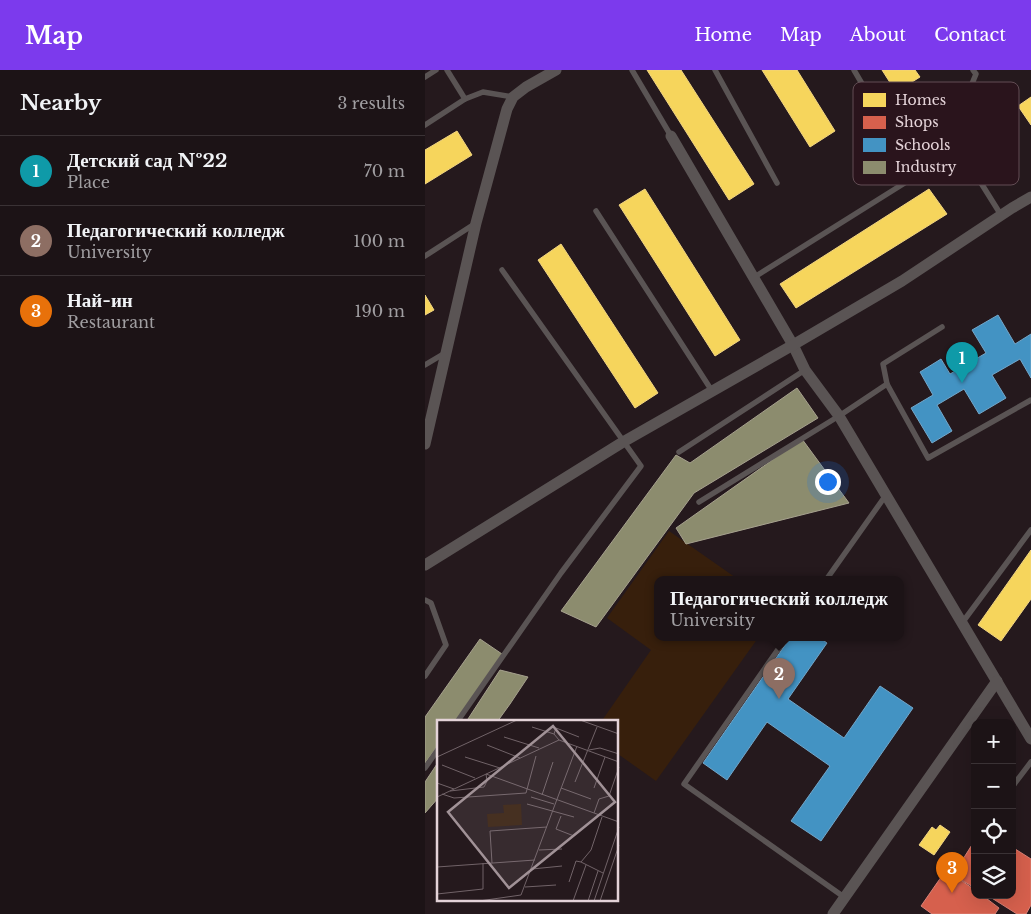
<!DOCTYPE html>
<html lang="en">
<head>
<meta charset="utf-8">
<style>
	:root { --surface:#1c1316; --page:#251c1f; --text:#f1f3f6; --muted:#a09ea1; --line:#3a3235; --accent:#7c3aed }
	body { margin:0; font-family:"Libre Baskerville",serif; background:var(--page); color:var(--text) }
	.controls { position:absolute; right:15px; bottom:15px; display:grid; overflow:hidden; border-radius:10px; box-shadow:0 5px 20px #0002 }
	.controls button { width:45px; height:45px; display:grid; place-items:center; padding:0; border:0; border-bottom:1px solid var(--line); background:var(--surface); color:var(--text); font:25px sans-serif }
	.you { position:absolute; left:402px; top:411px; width:18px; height:18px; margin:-12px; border:4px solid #fff; border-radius:50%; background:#1a73e8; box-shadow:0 0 0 8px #1a73e833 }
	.badge { display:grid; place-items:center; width:32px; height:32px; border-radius:50%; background:var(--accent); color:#fff; font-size:16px; font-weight:700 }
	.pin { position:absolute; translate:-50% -41px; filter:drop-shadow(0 1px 2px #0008) }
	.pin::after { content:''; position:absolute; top:26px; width:18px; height:15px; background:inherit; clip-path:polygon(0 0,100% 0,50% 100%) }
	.popup { position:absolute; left:229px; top:506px; width:250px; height:65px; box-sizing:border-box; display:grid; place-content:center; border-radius:10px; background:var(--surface); filter:drop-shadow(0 1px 4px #0005); font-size:16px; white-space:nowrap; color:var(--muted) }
	.popup b { font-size:19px; color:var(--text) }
	.popup::after { content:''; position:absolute; left:50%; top:100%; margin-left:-10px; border:10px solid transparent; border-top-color:var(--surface) }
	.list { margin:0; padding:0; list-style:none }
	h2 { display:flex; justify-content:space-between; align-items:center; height:65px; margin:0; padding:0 20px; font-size:21px }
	h2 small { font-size:16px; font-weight:400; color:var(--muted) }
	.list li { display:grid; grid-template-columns:32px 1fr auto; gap:15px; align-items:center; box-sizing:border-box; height:70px; padding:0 20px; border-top:1px solid var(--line) }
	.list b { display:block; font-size:19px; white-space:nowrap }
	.list p { margin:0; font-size:16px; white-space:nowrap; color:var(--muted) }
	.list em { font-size:16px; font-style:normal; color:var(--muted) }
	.icon { flex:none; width:28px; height:28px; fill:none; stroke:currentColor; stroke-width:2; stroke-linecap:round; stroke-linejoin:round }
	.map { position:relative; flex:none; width:606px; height:844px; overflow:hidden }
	header { display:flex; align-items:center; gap:30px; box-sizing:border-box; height:70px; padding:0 25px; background:var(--accent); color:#fff }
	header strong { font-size:24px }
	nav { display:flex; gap:28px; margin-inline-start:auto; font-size:18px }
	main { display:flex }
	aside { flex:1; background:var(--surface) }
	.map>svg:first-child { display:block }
</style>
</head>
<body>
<header>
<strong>Map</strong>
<nav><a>Home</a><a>Map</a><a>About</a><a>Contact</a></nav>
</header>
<main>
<aside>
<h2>Nearby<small>3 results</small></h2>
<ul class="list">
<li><span class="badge" style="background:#0f9aa8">1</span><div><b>Детский сад №22</b><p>Place</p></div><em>70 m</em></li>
<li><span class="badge" style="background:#8d6e63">2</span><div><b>Педагогический колледж</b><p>University</p></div><em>100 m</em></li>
<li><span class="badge" style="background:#e8710a">3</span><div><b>Най-ин</b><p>Restaurant</p></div><em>190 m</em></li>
</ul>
</aside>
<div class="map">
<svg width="606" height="844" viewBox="0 0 606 844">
	<rect width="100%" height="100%" fill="#25191d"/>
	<!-- green -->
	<polygon fill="#371f0c" points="244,461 314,510 233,510 233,568 333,568 231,711 193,684 192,652 176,652 226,580 182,548"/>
	<!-- homes -->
	<g fill="#f6d55c" stroke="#f1d481">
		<polygon points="222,0 256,0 329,114 304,130"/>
		<polygon points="337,0 372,0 410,61 385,77"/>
		<polygon points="457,0 490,0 495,7 471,22"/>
		<polygon points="606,27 606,55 593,36"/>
		<polygon points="32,61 47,85 0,114 0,80"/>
		<polygon points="220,119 315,270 290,286 194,135"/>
		<polygon points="504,119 522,144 371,238 355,214"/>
		<polygon points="136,174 233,323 210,338 113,190"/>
		<polygon points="0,225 9,240 0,245"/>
		<polygon points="606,480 606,529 576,571 553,555"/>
		<polygon points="515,755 525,762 509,785 494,775 507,757 511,760"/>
	</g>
	<!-- shops -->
	<g fill="#d6604d" stroke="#da8277">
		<polygon points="550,770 550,818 528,805"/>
		<polygon points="587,777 606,789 606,835 601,844 592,844 562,825 587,825"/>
		<polygon points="521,800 550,820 550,825 557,825 574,838 570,844 507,844 496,836"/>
	</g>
	<!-- schools -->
	<g fill="#4393c3" stroke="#73a6c9">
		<polygon points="573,245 590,274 606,264 606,308 595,289 567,305 581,328 554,344 539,319 512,335 527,361 507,373 486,338 508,325 495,302 516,289 525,304 561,283 547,260"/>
		<polygon points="365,568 395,568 402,573 363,629 419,668 455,616 488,638 396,771 366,751 405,696 342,652 302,710 278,693"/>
	</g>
	<!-- industry -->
	<g fill="#8c8c6e" stroke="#a6a18e">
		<polygon points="372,318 393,348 269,423 171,557 136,541 251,385 265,393"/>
		<polygon points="377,369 424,433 261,474 251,458"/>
		<polygon points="55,569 77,584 30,652 14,652 14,674 0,693 0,647"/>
		<polygon points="75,600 103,607 85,634 72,652 41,652"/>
		<polygon points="14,691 14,727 0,743 0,712"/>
	</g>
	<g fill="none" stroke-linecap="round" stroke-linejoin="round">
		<!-- service -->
		<g stroke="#5a5454" stroke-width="5.5">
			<polyline points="22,0 40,29"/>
			<polyline points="207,0 246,66"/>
			<polyline points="290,0 352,113"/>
			<polyline points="429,0 457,48"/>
			<polyline points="548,0 551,4 526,65 576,145"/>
			<polyline points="0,7 11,0"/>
			<polyline points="0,55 40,29 58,22 88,27"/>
			<polyline points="536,81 576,54"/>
			<polyline points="171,141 287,321"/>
			<polyline points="0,186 51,153"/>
			<polyline points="328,208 494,104"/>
			<polyline points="0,295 20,283"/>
			<polyline points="462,314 503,388 606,330"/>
			<polyline points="254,382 380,300"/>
			<polyline points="274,432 414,346 462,314 458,294 517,257"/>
			<polyline points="401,510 461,425"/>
			<polyline points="0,530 6,533 21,575 0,606"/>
			<polyline points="537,553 606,460"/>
			<polyline points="361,568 259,714 419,827"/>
			<polyline points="32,652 136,503 216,396 77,200"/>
			<polyline points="0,698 14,678"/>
			<polyline points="587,717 606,692"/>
		</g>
		<!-- minor -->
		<g stroke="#5a5454" stroke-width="11">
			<polyline points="246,66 368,275 380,300 414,346 606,669"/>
			<polyline points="0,374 51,153 82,39 88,27 101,17 131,0"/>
			<polyline points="0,495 198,372 368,275 477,211 587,138 606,127"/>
			<polyline points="408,844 572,611"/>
		</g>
	</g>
	<!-- overview -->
	<g transform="translate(12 650)">
		<rect width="181" height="181" fill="#25191d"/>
		<path d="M 84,84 L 85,105 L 51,107 L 50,94 L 67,93 L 66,85 Z" fill="#371f0c"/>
		<path fill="none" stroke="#716368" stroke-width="1" d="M 143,0 L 182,14M 95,7 L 117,14 L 122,20M 117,14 L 119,8 L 142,17M 67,17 L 102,28M 50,25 L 83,38M 152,30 L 163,28 L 182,34M 0,37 L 80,0M 28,37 L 63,48M 5,45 L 38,58M 49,54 L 182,102M 138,62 L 160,7M 0,63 L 17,69M 124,68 L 154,79M 157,68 L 168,37M 13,71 L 47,67 L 50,61 L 49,54M 5,74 L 17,78 L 89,73 L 99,36M 105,75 L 116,42M 0,77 L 122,20 L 182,42M 94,77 L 117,84M 90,84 L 137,97M 157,93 L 162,79 L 172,76 L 182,47M 124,96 L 119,109 L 137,116M 102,130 L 125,129M 144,142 L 154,130 L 165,97M 144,142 L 166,153M 55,143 L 53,111 L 110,107M 0,147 L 98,140M 95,149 L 125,146M 132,162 L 139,141 L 144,142M 88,167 L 119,165M 0,174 L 46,169 L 46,143M 42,181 L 84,175 L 140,26M 136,181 L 149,145M 151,181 L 161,151M 157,181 L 182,107M 163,181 L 182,125"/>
		<path fill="#a19297" fill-opacity="0.15" stroke="#a19297" stroke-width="2.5" d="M 116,6 L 178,82 L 72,168 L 11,92 Z"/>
		<rect width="181" height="181" fill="none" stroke="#e4d3d8" stroke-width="2.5"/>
	</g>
	<!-- legend -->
	<rect x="428" y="12" width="166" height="103" rx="8" fill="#2a141c" stroke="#624d54" stroke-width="1"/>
	<rect x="438" y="23" width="23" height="14" fill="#f6d55c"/>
	<rect x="438" y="46" width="23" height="13" fill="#d6604d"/>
	<rect x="438" y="68" width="23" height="14" fill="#4393c3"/>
	<rect x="438" y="91" width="23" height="13" fill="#8c8c6e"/>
	<g font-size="14" fill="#e4d3d8">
		<text x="470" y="35">Homes</text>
		<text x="470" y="57">Shops</text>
		<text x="470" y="80">Schools</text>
		<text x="470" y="102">Industry</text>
	</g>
</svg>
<div class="controls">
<button>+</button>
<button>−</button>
<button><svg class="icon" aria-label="locate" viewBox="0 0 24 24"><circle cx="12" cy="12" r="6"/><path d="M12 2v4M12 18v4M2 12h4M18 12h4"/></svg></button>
<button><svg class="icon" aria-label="layers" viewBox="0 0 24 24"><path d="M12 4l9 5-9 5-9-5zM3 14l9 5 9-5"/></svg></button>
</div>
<div class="you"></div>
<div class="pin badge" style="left:537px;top:313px;background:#0f9aa8">1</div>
<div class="pin badge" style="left:354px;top:629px;background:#8d6e63">2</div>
<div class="popup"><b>Педагогический колледж</b>University</div>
<div class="pin badge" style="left:527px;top:823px;background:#e8710a">3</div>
</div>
</main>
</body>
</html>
